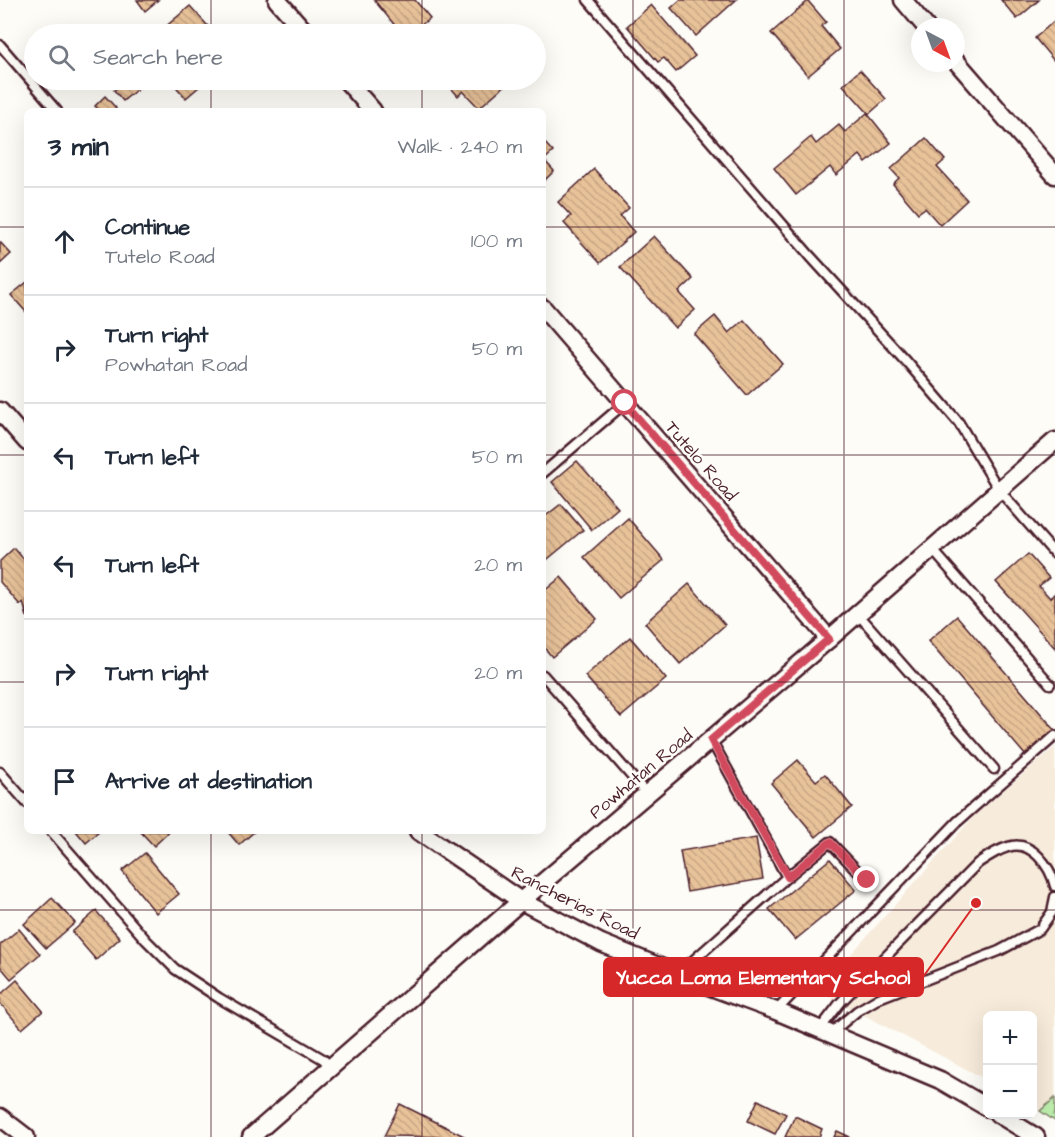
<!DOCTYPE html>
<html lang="en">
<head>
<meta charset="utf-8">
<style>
	:root { --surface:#fff; --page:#f6f6f7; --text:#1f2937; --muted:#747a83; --line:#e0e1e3 }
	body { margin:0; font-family:"Architects Daughter",sans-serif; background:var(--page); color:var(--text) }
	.controls { position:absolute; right:18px; bottom:18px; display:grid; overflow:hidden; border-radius:9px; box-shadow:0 6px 24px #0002 }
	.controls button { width:54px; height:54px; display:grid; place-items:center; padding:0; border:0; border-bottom:2px solid var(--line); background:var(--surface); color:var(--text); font:30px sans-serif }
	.compass { position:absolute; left:911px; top:18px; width:54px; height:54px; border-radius:50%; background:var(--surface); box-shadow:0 6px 24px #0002; rotate:139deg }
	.stop { position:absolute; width:18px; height:18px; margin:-14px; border:4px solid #d1495b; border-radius:50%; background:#fff }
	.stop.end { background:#d1495b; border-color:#fff; box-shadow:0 2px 6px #0008 }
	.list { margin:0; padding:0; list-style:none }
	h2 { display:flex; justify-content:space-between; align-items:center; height:78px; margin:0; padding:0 24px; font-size:26px }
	h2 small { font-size:20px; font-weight:400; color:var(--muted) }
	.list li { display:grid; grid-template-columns:39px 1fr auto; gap:18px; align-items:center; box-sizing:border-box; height:108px; padding:0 24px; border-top:2px solid var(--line) }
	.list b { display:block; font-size:22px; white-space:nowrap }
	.list p { margin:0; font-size:20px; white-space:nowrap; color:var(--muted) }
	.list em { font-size:20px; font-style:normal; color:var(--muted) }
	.icon { flex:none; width:33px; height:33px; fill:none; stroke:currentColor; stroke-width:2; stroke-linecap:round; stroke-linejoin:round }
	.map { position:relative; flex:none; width:1055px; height:1137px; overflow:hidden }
	.search { position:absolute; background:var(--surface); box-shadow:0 6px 24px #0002; left:24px; top:24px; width:522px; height:66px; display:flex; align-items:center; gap:15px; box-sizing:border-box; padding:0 21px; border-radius:33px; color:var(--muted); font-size:22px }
	.panel { position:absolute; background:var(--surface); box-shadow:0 6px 24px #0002; left:24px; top:108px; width:522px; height:726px; border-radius:9px }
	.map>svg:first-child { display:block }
</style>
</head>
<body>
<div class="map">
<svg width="1055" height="1137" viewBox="0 0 1055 1137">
	<defs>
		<pattern id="forest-crowns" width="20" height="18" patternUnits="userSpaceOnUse" patternTransform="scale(1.5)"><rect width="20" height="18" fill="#bdeead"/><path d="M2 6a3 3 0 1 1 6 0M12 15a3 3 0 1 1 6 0" fill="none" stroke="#a4cc95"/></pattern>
		<pattern id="building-back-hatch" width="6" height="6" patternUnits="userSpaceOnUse" patternTransform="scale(1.5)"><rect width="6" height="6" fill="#e8c299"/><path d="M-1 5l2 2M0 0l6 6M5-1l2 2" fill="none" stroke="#c8a684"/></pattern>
	</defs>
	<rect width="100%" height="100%" fill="#fdfcf7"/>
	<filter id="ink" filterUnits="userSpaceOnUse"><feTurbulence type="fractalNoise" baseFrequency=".0167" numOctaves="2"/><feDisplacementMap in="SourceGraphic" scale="12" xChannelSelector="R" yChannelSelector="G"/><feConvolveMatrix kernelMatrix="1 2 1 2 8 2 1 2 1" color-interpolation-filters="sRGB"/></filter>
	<g filter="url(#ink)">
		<!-- built -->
		<polygon fill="#f7ebdb" points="1055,747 1055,1098 1040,1111 1033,1106 1032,1016 988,1016 987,1080 818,991 976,814"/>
		<!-- forest -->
		<polygon fill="url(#forest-crowns)" stroke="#84866c" stroke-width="1.5" points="1055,1098 1055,1121 1040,1111"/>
		<!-- building -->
		<g fill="url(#building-back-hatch)" stroke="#4a1f2b" stroke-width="1.5">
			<polygon points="137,0 158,0 145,11"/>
			<polygon points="374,0 415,0 430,18 410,34 402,34"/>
			<polygon points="680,0 736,0 696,36 671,8"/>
			<polygon points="1001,0 1039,0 1017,19"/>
			<polygon points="808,1 826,22 821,26 840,49 808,76 771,33"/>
			<polygon points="651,5 695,56 676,72 664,58 658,62 627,26"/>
			<polygon points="190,6 215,34 157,34"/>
			<polygon points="1055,20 1055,62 1035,38"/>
			<polygon points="860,70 886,99 869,114 843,85"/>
			<polygon points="120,80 148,80 123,101 114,90 123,83"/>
			<polygon points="170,80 207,80 186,98"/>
			<polygon points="444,80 498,80 504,86 479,108 463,91 458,96"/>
			<polygon points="105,96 116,108 114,111 100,111 95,106"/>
			<polygon points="867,113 891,143 866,163 860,155 836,175 830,167 796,195 774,168 811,137 816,144 839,125 845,132"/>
			<polygon points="926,138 945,160 937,167 967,200 940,225 925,208 918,213 893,184 899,178 891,169"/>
			<polygon points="543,141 553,152 544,160 554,171 543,182"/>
			<polygon points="594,169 629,208 620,216 634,232 600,263 564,223 571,216 558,202"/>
			<polygon points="654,236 693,279 679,292 695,310 675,328 620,267"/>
			<polygon points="0,242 11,254 0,264"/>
			<polygon points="27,282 27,313 11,295"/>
			<polygon points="715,316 729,333 744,320 783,364 747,395 694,334"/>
			<polygon points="577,461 618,508 592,530 552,482"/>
			<polygon points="561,504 583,530 543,563 543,518"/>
			<polygon points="628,518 664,560 619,598 584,557"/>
			<polygon points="14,548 27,563 27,617 23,602 20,605 0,582 0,561"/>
			<polygon points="1028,554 1049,578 1039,586 1050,598 1055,593 1055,648 996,582"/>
			<polygon points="561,577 597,619 552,657 543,646 543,592"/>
			<polygon points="689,584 725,625 680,664 645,623"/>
			<polygon points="957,616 1055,730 1026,756 928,641"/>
			<polygon points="630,637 666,679 621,717 585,676"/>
			<polygon points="798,760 816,781 825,774 852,807 816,837 771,783"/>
			<polygon points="76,831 100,831 86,843"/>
			<polygon points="140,831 170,831 154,846"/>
			<polygon points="227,831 255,831 239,845"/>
			<polygon points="756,838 763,879 687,892 680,851"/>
			<polygon points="145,853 179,894 156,913 122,871"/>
			<polygon points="830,859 856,890 795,940 769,909"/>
			<polygon points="52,898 75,923 46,948 24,924"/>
			<polygon points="96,911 120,938 96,960 72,932"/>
			<polygon points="19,929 40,954 11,979 0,966 0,945"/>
			<polygon points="17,980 43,1011 22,1029 0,1003 0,995"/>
			<polygon points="758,1100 786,1114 775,1134 748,1121"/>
			<polygon points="400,1104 466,1137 384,1136"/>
			<polygon points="795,1116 822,1129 819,1137 785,1137"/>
			<polygon points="837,1131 850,1137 834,1137"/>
		</g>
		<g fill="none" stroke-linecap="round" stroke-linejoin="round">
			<defs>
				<g id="service">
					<polyline points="588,0 811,257 906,361 959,423 999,490 1055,554"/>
					<polyline points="0,45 57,111"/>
					<polyline points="543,473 625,403"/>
					<polyline points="932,549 1050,684"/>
					<polyline points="858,614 994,769"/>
					<polyline points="543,675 647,794"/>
					<polyline points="0,772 27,803"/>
					<polyline points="51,831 146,940 175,969 219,998 323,1059 331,1067"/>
					<polyline points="787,877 830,842 867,881"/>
					<polyline points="678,974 787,877 711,740"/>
					<polyline points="776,1011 957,822 1055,736"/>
					<path d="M 820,1029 L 840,1003 L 978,863 C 987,857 997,850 1008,847 C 1031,839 1050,866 1055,886"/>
					<polyline points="831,1033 857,1011 879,998 999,951 1040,929 1052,912 1055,897"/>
				</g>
				<g id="minor">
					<polyline points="277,0 307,34"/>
					<polyline points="903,0 926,27"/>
					<polyline points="956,61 1055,175"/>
					<polyline points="346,80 373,111"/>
					<polyline points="543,308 829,639"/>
					<polyline points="0,411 27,442"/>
					<polyline points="418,831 521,901 601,943 692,980 776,1011 940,1080 988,1108"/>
					<polyline points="998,1114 1036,1137"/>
					<polyline points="0,1117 26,1137"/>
					<polyline points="251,1137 521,901 829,639 1055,441"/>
				</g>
			</defs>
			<!-- service casing -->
			<use href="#service" stroke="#4a1f2b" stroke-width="13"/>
			<!-- minor casing -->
			<use href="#minor" stroke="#4a1f2b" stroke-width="21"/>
			<!-- service -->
			<use href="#service" stroke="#fdfcf7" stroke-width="8"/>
			<!-- minor -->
			<use href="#minor" stroke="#fdfcf7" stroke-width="16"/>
		</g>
	</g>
	<g fill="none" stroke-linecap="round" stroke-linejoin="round" filter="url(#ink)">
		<!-- route -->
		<polyline stroke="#d1495b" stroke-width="8" points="625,403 829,639 711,740 788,877 830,842 867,880"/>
	</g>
	<!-- grid -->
	<path fill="none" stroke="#4a1f2b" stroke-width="1.5" stroke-opacity="0.55" d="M 211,0 L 211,34M 422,0 L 422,34M 633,0 L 633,1137M 844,0 L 844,1137M 211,80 L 211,111M 422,80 L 422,111M 0,227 L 27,227M 543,227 L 1055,227M 0,455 L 27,455M 543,455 L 1055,455M 0,682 L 27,682M 543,682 L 1055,682M 211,831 L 211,1137M 422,831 L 422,1137M 0,910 L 1055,910"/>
	<g text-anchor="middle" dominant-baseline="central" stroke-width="5" stroke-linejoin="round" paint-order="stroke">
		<!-- street labels -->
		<g font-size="18" fill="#4a1f2b" stroke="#fdfcf7">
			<text transform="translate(701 461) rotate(49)">Tutelo Road</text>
			<text transform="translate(641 774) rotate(-40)">Powhatan Road</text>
			<text transform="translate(575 903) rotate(27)">Rancherias Road</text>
		</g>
	</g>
	<!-- callouts -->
	<path fill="none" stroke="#d62828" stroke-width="2" d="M976 903L923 977"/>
	<circle fill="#d62828" stroke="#fdfcf7" stroke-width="2" cx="976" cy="903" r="6"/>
	<rect fill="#d62828" stroke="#d62828" stroke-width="2" x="604" y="958" width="319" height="38" rx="6"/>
	<g font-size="20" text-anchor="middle" font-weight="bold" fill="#fff">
		<text x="763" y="984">Yucca Loma Elementary School</text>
	</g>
</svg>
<div class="controls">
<button>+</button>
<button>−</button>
</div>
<svg class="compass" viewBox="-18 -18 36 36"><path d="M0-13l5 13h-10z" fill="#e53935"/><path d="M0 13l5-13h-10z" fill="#747a83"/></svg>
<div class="stop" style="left:625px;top:403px"></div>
<div class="stop end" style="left:867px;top:880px"></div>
<div class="search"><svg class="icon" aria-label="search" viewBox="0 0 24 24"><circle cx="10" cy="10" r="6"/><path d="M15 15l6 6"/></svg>Search here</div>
<section class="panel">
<h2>3 min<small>Walk · 240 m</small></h2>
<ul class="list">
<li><svg class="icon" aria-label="ahead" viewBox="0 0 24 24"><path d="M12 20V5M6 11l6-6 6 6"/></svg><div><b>Continue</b><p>Tutelo Road</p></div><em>100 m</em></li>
<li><svg class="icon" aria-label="right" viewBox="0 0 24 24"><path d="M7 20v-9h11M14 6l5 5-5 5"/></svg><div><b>Turn right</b><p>Powhatan Road</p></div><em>50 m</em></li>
<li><svg class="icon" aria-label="left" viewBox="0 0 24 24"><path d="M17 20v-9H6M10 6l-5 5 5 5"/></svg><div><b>Turn left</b></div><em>50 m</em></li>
<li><svg class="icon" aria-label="left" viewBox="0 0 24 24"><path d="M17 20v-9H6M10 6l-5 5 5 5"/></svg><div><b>Turn left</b></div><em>20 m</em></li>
<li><svg class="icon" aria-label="right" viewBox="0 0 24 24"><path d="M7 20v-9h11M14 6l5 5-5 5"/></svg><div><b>Turn right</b></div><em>20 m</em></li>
<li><svg class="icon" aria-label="arrive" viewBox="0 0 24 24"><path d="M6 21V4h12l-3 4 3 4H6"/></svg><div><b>Arrive at destination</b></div></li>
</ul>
</section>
</div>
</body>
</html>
